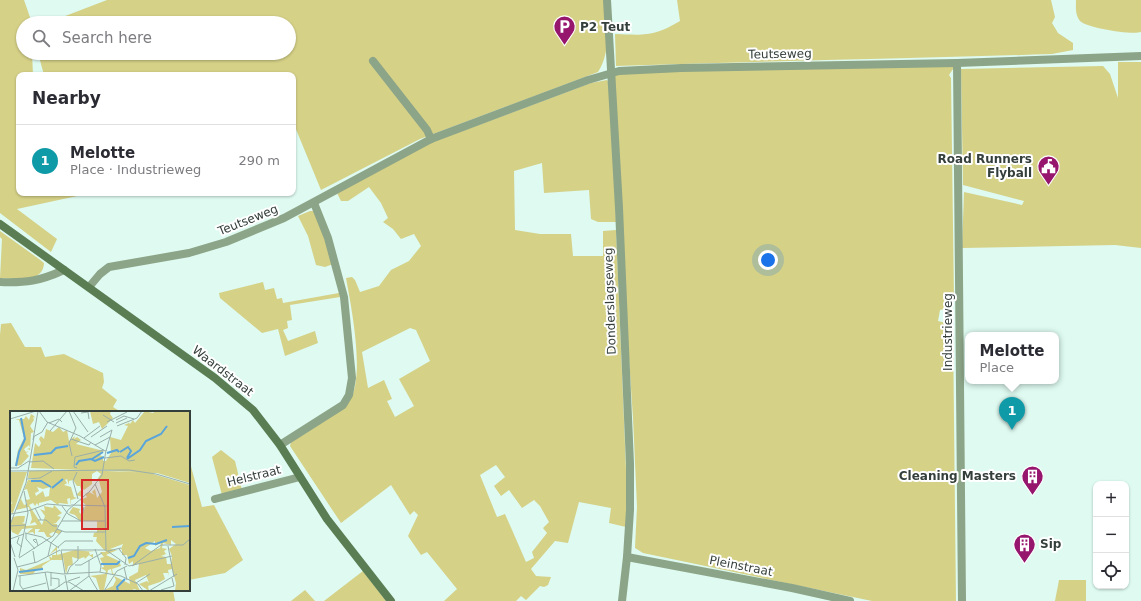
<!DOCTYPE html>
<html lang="en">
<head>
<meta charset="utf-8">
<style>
	:root { --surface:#fff; --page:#f2f2f3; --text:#2b2b33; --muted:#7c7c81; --line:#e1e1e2; --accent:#2563eb }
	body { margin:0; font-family:"DejaVu Sans",sans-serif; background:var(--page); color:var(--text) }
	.controls { position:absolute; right:12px; bottom:12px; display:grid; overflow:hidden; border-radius:8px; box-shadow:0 1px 3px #0004 }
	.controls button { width:36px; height:36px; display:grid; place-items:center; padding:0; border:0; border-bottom:1px solid var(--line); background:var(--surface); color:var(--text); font:20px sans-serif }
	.you { position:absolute; left:768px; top:260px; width:14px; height:14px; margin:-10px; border:3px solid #fff; border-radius:50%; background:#1a73e8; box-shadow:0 0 0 6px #1a73e833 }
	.badge { display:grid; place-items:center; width:26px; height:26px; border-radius:50%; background:var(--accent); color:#fff; font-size:13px; font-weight:700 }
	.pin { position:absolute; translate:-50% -33px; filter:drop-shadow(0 1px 2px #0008) }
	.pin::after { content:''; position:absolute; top:21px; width:14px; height:12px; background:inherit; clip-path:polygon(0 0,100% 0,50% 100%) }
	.popup { position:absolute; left:965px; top:332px; width:94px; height:52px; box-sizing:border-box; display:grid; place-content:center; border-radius:8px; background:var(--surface); filter:drop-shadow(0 1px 3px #0005); font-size:13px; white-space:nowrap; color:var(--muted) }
	.popup b { font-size:15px; color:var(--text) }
	.popup::after { content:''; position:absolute; left:50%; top:100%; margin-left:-8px; border:8px solid transparent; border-top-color:var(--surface) }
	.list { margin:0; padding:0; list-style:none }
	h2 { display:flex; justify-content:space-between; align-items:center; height:52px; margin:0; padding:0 16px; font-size:17px }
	h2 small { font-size:13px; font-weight:400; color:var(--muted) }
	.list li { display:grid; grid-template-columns:26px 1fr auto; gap:12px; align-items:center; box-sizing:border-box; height:72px; padding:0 16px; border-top:1px solid var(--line) }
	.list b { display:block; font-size:15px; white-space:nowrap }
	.list p { margin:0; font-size:13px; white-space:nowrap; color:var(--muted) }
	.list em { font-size:13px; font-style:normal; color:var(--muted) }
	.icon { flex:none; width:22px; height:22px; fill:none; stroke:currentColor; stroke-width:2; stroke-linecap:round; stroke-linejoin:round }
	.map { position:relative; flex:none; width:1141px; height:601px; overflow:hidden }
	.search { position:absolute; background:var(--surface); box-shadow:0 1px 3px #0004; left:16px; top:16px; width:280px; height:44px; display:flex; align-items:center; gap:10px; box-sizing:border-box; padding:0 14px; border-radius:22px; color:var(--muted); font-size:15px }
	.panel { position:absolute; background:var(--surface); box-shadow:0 1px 3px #0004; left:16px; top:72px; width:280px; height:124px; border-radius:8px }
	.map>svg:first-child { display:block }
</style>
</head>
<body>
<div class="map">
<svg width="1141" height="601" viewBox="0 0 1141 601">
	<rect width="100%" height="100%" fill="#defaf1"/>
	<!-- green -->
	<g fill="#d5d187" fill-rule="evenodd">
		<polygon points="0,0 24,0 32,23 23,23 23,53 32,53 33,75 19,75 19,193 91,193 17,209 57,239 51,252 0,213"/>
		<path d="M 107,0 L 605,0 C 606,25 612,50 598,72 L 420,139 L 321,190 L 293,122 L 293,75 L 44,75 L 38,53 L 289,53 L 289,23 L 47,23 Z"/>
		<path d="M 677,0 L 1051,0 L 1055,17 L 1052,23 L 1058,33 L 1073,43 L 1073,50 L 1052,54 C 907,59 762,61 616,66 L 615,34 C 645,35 653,37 680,21 Z"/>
		<path d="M 1076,0 L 1141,0 L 1141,32 C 1131,35 1087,28 1080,21 C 1075,14 1076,8 1076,0 Z"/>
		<polygon points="1118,62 1141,62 1141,248 1115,245 962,248 964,192 1022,205 1024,201 963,185 961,69 1103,66 1110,74 1118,98"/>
		<polygon points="957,63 949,75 951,78 954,299 952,307 940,310 938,321 950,324 953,329 956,601 872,601 643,553 635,548 637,507 633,418 610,73"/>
		<path d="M 607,80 L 610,85 L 616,222 L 598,222 L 591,219 L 589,190 L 544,193 L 542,163 L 514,171 L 515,230 L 540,234 L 571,234 L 573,256 L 603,256 L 603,231 L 616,230 L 627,493 L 626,527 L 609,523 L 611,508 L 579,502 L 568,543 L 555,541 L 531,569 L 536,576 L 551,577 L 548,585 L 544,587 L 540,586 L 526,600 L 521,596 L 516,601 L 444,601 L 457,589 L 427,552 L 421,555 L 408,536 L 418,515 L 414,511 L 410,515 L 391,485 L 341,523 L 290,446 L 291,442 C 304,434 342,411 349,402 C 366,378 351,306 346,278 L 352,277 L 355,280 L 360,292 L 379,286 L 391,270 L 409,261 L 421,246 L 414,234 L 401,239 L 393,229 L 383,222 L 388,218 L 381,203 L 369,187 L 348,201 L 341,201 L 337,193 L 430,143 L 591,83 ZM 410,328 L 416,330 L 430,361 L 399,379 L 414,406 L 395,417 L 387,401 L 392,399 L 384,380 L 368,388 L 362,352 ZM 496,465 L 505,477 L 494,486 L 501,496 L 509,490 L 522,508 L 534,500 L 540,506 L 549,522 L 543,528 L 547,533 L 532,552 L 534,558 L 526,562 L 505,514 L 497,517 L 480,475 Z"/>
		<polygon points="310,211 314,211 316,214 333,264 325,267 316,265 308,236 298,216"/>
		<path d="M 0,231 L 39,259 L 44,263 C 43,284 15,279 0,278 L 2,239 L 0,237 Z"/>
		<polygon points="263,282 265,290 274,288 277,299 282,298 283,303 339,293 340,297 290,305 292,320 287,321 288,328 283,330 288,341 315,331 318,343 285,356 278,329 262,333 220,298 219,293"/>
		<polygon points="11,323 25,347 41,347 45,357 64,354 103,373 104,382 102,388 117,400 113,407 121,412 11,412 11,590 173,590 175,601 0,601 0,335 1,324"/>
		<polygon points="221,450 235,461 242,490 222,495 212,457"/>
		<polygon points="189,459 202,507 214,505 243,560 225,573 189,580"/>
		<polygon points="363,571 386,601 324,601"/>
		<polygon points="1059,580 1086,580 1086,601 1055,601"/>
		<polygon points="305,590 315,601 291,601"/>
	</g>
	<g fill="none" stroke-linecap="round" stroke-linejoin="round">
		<!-- street -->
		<g stroke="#8ca487" stroke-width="8">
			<polyline points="607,0 619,208 630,464 630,510 627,557 622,601"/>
			<polyline points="373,61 427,130 431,139"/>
			<polyline points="957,63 962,601"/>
			<path d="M 0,282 C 26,283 40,281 64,270"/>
			<polyline points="89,287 100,274 109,267 189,253 226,242 284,218 431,139 588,80 619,71 681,68 957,63 1141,56"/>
			<polyline points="280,445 343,405 349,395 352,378 344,297 328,238 314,203"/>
			<polyline points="215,499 300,477"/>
			<polyline points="627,557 792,588 850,601"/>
		</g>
		<!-- secondary -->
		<polyline stroke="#5b7d53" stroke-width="8" points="0,224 215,378 253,410 280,445 327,519 391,601"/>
	</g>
	<!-- icons -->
	<defs>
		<symbol id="parking-pin" viewBox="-11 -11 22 30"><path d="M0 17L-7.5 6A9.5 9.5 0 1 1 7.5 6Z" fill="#96166e" stroke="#fff"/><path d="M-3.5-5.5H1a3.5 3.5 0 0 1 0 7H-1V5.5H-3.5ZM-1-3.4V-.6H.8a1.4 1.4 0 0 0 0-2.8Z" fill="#fff"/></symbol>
		<symbol id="civic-pin" viewBox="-11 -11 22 30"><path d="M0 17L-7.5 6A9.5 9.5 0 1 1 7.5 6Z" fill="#96166e" stroke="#fff"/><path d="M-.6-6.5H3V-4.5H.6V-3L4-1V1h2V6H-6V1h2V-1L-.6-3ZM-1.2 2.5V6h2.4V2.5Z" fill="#fff"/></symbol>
		<symbol id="building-pin" viewBox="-11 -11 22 30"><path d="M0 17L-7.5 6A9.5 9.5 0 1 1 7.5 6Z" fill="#96166e" stroke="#fff"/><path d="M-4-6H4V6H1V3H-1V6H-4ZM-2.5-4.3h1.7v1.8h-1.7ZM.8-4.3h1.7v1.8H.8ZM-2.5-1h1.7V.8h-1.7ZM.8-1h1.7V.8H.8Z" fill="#fff"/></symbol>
	</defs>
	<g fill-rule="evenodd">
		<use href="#parking-pin" x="552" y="14" width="25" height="34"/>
		<use href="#civic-pin" x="1036" y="154" width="25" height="34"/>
		<use href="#building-pin" x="1020" y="464" width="25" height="34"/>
		<use href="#building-pin" x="1012" y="532" width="25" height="34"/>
	</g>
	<g text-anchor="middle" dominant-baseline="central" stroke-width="4" stroke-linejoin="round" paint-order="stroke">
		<!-- poi labels -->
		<g font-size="12" font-weight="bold" fill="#343f3c" stroke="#fff" text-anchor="start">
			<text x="580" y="27">P2 Teut</text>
			<text x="1032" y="159" text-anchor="end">Road Runners<tspan x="1032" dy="14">Flyball</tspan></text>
			<text x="1016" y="476" text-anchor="end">Cleaning Masters</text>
			<text x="1040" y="544">Sip</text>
		</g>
		<!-- street labels -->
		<g font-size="12" fill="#343f3c" stroke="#fff">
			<text transform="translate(780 54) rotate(-1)">Teutseweg</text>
			<text transform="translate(248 220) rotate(-22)">Teutseweg</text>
			<text transform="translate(610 301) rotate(-92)">Donderslagseweg</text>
			<text transform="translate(948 332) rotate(-90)">Industrieweg</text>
			<text transform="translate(223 371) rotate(38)">Waardstraat</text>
			<text transform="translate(254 476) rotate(-14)">Helstraat</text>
			<text transform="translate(741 566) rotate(11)">Pleinstraat</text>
		</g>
	</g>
	<!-- overview -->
	<g transform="translate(10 411)">
		<rect width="180" height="180" fill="#defaf1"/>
		<path d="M 80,0 L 101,0 L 100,3 L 103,7 L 92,18 L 89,11 L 83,13 ZM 135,0 L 143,2 L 145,0 L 180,0 L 180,72 L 147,62 L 21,57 L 25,32 L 29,36 L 31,32 L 29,28 L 31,25 L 34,28 L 36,18 L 43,21 L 49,16 L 53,21 L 57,19 L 59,30 L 65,25 L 64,28 L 67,26 L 71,29 L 66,33 L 94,40 L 90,44 L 93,46 L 93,50 L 96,50 L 101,42 L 100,26 L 111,29 L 118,15 L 114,14 L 119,12 L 117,8 L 120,13 L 123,9 L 125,12 ZM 21,3 L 24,5 L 25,7 L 23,6 L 24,9 L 20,15 L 24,21 L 21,22 L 20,39 L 17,38 L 20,37 L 19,34 L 14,38 L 16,41 L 19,40 L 16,42 L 19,45 L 11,54 L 0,56 L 5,55 L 8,39 L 14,27 L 9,9 L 5,8 L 14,8 L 16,5 L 19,9 ZM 93,59 L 92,63 L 93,59 L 140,62 L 180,74 L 180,180 L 165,180 L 166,172 L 162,158 L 158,159 L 159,165 L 158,162 L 153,162 L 155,168 L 150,171 L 138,175 L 139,180 L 129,173 L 137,170 L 139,172 L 136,164 L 125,169 L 130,180 L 124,178 L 121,180 L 90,180 L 86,167 L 80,165 L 95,163 L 96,160 L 91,157 L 94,156 L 90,147 L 94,146 L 90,141 L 96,141 L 86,130 L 87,126 L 83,126 L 84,122 L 87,121 L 87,110 L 70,110 L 65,104 L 59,102 L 63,96 L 70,98 L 69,101 L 72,104 L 76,94 L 70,89 L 77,86 L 75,83 L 79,81 L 85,84 L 82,81 L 85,78 L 87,87 L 92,81 L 89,70 L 86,70 L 91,63 L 87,60 L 82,63 L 82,73 L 74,79 L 71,76 L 73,84 L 72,86 L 66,84 L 71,79 L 70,75 L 67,75 L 63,69 L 59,70 L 59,74 L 57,68 L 55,69 L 57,72 L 54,74 L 61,76 L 64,86 L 67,87 L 61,89 L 61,95 L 60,87 L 57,88 L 58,93 L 49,92 L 48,94 L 41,89 L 29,92 L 29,95 L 27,92 L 25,95 L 23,92 L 19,94 L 32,114 L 35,105 L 30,98 L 35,100 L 34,95 L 43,97 L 44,94 L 52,102 L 47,105 L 51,106 L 46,112 L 43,113 L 47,113 L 47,118 L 52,120 L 49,123 L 41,120 L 43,121 L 39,123 L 42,126 L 37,126 L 34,121 L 28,121 L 30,118 L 25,118 L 25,124 L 23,121 L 17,122 L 23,117 L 12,118 L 8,124 L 2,121 L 0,115 L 3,106 L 8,105 L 15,105 L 14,111 L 12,112 L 16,113 L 16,115 L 27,114 L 25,111 L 20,113 L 22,108 L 19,96 L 6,99 L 13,82 L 11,88 L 14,94 L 17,93 L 15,87 L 17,89 L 20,88 L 17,78 L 14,79 L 18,69 L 30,67 L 18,67 L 19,60 ZM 27,76 L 33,78 L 40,76 L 39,85 L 35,86 L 33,80 L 26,85 L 25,82 L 29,80 ZM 161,129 L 166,133 L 159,138 L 162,145 L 161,153 L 157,153 L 156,146 L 151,145 L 156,143 L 154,140 L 157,138 L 152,137 L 153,132 L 161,134 ZM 145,130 L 145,135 L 151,132 L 150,137 L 141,140 L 135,137 ZM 113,133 L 110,140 L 112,138 L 112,144 L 117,144 L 119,153 L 123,150 L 123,155 L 129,152 L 128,161 L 119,166 L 120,173 L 104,165 L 106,169 L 103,175 L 94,179 L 98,159 L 101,158 L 102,163 L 104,163 L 106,161 L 103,163 L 102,158 L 111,155 L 109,150 L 96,144 L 107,139 L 100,138 ZM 0,61 L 17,61 L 3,102 L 0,101 L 0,93 L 3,92 L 0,91 ZM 47,135 L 47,144 L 65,139 L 85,141 L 79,141 L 80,144 L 83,143 L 83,147 L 79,144 L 75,148 L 74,146 L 69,148 L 62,146 L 63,154 L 58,155 L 56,163 L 53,146 L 53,149 L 41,149 L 32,155 L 33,158 L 27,158 L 23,163 L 10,163 L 10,157 L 16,159 L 40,149 L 39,145 L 42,147 L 42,144 L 46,144 L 46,139 L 40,143 Z" fill="#d5d187" fill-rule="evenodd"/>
		<path fill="none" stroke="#59a4db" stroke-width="2" d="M 110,41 L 118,36 L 121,40 L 117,47M 97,42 L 107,39 L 109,41M 24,44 L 41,42 L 46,37 L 58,35M 82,48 L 93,41M 117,48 L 130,39 L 136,30 L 151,23 L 157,15M 66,54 L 69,50 L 81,48 L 85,50 L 94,46M 6,55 L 9,41 L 15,28 L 11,7M 21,70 L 31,70 L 41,76M 42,77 L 53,68M 162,116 L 180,115M 118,147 L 124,145 L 130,135 L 136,132 L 146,133 L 157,129M 91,153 L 107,153 L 110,150M 9,161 L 33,158M 108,180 L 107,176 L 115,168"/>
		<path fill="none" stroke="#9aafa9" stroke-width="1" d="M 29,0 L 37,11 L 70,25 L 95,40M 59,0 L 66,17 L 59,32 L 62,45M 63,0 L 78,21M 71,2 L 78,1 L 79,8M 93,4 L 104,11M 0,8 L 26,0M 106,9 L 114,5 L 124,8M 97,11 L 117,1M 39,12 L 49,8 L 52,11M 106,12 L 117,7M 107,15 L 127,7 L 132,0M 40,20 L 57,0M 23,26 L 32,21 L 38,11M 81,26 L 97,15M 90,26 L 102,19M 74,27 L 90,15M 61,28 L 79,34 L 81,31M 23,29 L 28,0M 85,34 L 100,26M 96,40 L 102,19M 0,43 L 0,8M 65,46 L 64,56 L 67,57M 65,46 L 94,39M 95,47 L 111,45 L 119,50 L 125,49M 19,51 L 33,50 L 44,58M 0,57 L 8,57 L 19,50M 0,60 L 119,59 L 146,63 L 180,73M 67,61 L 63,70 L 68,88M 17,68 L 30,67 L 42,60M 85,73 L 95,96 L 96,139M 61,94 L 99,95M 52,95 L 58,103 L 71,110 L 74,96M 25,97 L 31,109M 18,100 L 37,93 L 61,95M 1,103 L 18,100M 28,109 L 36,109 L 43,115 L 49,115M 52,110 L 95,110M 0,114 L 16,72 L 24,26M 0,115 L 16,114M 47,118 L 55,121 L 96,121M 15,122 L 32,126 L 49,137M 16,122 L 16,128 L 25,138M 9,126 L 7,132 L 12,136M 0,128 L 14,123M 0,131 L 5,146M 26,132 L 23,129 L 26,128 L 28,135M 158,135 L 164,166M 48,136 L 55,130 L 83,130M 85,138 L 91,155 L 90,161M 109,138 L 116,147 L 115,154M 51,139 L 96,139M 51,139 L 55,163M 96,139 L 119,155 L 162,145M 23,140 L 25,152M 98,140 L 111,137M 38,145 L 41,132 L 52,120M 9,146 L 18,102 L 14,80M 9,147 L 43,125 L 58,99 L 80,80 L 92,64 L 96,39M 65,154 L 71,154 L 92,142M 122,155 L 151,134 L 173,134 L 180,128M 7,156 L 27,151 L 50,139M 114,156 L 117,169M 35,161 L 39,180M 57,163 L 60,156 L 68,149 L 68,135M 55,164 L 58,180M 8,165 L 37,161 L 53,163 L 89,161 L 111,165 L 128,173 L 133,180M 10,165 L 10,174 L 14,180M 79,165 L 88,180M 41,167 L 49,168 L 49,176M 58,170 L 70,166M 55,171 L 59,171 L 74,180M 126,172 L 140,163M 41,175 L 41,161M 13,178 L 36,172M 151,179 L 164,175 L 162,167M 3,180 L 8,159 L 4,147M 37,180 L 45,178 L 55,171M 59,180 L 79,165 L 79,149M 94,180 L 107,160 L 117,155M 139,180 L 167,163"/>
		<path fill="#d62828" fill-opacity="0.15" stroke="#d62828" stroke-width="2" d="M 72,69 L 98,69 L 98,118 L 72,118 Z"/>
		<rect width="180" height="180" fill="none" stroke="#343f3c" stroke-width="2"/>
	</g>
</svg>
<div class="controls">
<button>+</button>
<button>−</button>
<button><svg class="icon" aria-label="locate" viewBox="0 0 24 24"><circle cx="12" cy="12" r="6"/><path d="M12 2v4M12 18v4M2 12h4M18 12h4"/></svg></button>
</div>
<div class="you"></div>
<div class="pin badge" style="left:1012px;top:430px;background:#0f9aa8">1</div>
<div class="popup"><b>Melotte</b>Place</div>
<div class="search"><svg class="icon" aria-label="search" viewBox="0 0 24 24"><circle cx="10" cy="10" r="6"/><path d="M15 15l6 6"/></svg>Search here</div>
<section class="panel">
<h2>Nearby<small></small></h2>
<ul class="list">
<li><span class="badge" style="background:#0f9aa8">1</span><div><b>Melotte</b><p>Place · Industrieweg</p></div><em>290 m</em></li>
</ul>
</section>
</div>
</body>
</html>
